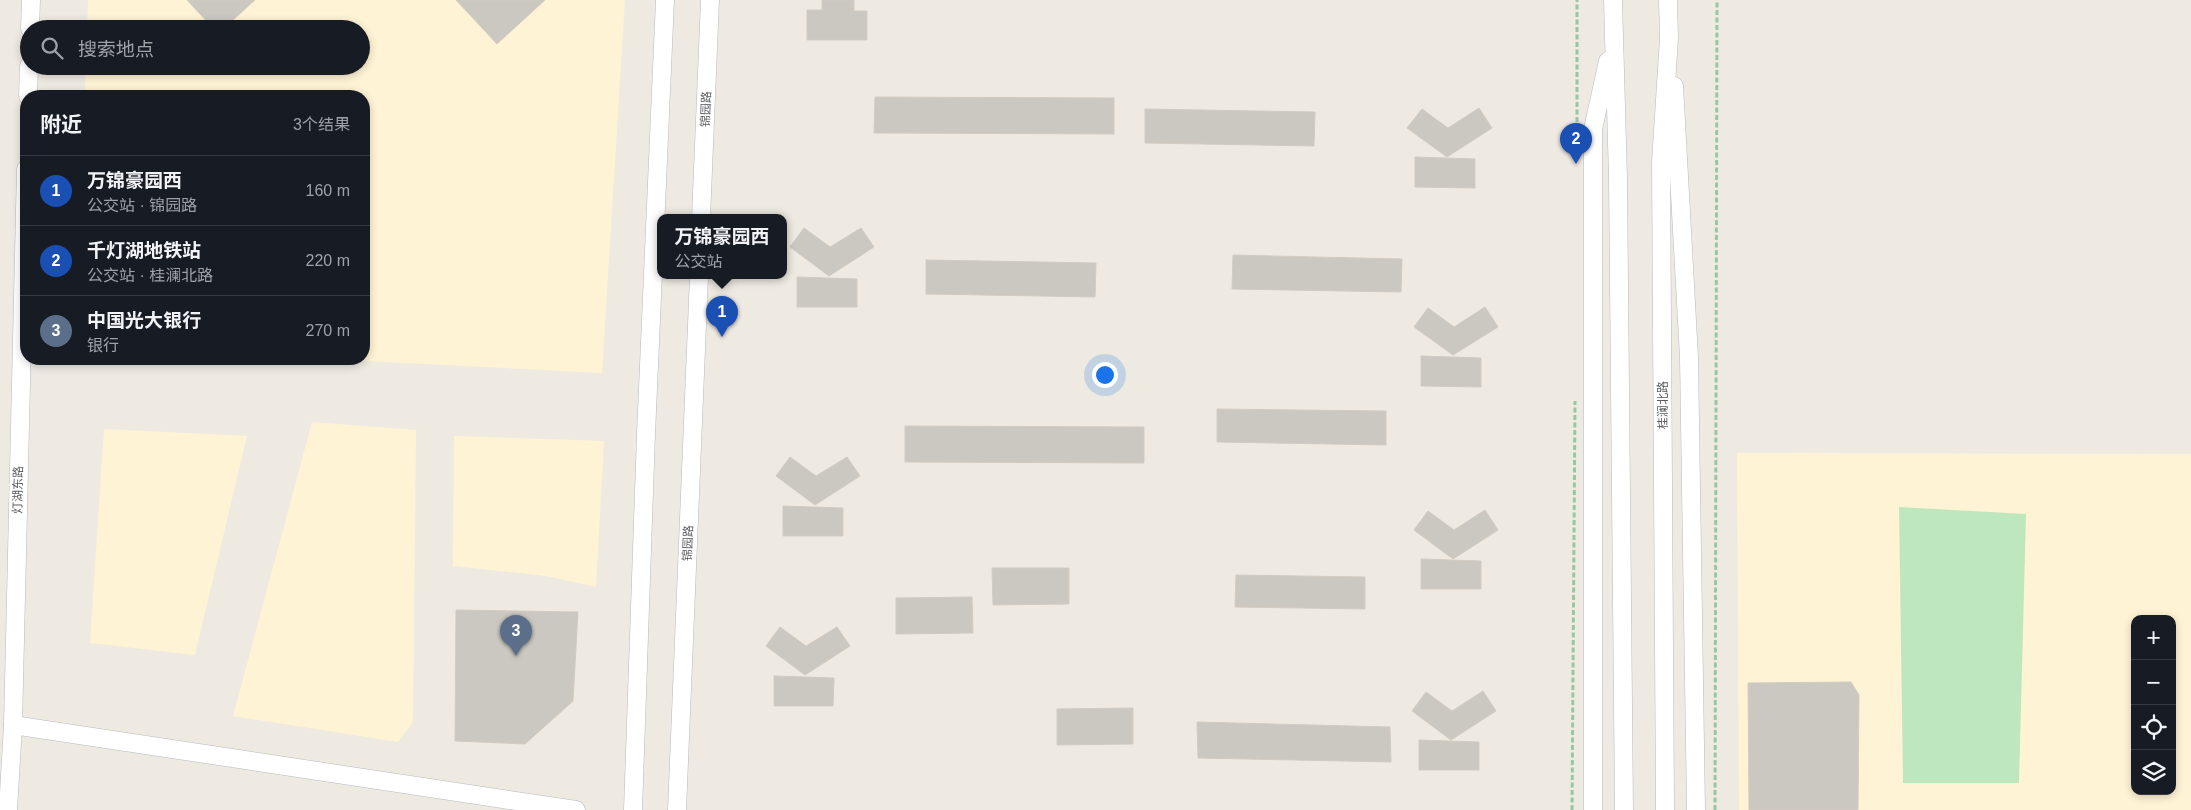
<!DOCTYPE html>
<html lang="zh">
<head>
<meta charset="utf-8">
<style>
	:root { --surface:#171b24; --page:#20242c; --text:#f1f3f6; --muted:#9ea1a6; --line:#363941; --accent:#f02826 }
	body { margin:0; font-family:Arial,"Noto Sans SC",sans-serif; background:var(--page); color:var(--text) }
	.controls { position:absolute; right:15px; bottom:15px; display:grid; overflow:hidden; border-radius:10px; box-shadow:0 2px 8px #0003 }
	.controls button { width:45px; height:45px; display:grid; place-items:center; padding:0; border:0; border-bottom:1px solid var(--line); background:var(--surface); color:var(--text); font:25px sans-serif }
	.you { position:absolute; left:1104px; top:374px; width:18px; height:18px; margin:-12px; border:4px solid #fff; border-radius:50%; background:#1a73e8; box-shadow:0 0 0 8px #1a73e833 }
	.badge { display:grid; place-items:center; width:32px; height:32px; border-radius:50%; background:var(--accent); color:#fff; font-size:16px; font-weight:700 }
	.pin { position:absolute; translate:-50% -41px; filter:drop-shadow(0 1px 2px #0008) }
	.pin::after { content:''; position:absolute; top:26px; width:18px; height:15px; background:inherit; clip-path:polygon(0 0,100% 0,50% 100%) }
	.popup { position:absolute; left:657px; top:214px; width:130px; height:65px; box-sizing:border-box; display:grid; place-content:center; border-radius:10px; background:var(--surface); filter:drop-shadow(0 1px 4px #0005); font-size:16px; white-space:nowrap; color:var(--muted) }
	.popup b { font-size:19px; color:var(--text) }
	.popup::after { content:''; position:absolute; left:50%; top:100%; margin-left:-10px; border:10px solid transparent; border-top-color:var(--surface) }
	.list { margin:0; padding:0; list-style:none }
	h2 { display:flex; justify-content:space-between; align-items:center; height:65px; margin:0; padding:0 20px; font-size:21px }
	h2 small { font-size:16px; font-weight:400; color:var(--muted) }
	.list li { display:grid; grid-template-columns:32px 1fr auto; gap:15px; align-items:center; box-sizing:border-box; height:70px; padding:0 20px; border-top:1px solid var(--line) }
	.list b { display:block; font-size:19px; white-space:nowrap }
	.list p { margin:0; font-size:16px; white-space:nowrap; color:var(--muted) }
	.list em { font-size:16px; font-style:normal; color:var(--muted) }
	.icon { flex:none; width:28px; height:28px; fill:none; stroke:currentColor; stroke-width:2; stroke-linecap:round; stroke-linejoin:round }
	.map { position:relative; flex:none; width:2191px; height:810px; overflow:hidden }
	.search { position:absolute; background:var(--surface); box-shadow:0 2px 8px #0003; left:20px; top:20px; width:350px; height:55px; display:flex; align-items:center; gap:12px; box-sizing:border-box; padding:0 18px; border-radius:28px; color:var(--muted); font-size:19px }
	.panel { position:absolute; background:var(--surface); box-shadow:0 2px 8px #0003; left:20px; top:90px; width:350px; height:275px; border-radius:20px }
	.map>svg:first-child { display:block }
</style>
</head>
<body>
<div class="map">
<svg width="2191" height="810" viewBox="0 0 2191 810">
	<rect width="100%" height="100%" fill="#eeeae2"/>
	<!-- commercial -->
	<g fill="#fff3d5" fill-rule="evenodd">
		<polygon points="88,0 625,0 602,373 326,359 364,359 364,96 85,96 86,66 361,66 361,29 87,29"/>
		<polygon points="312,422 416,430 413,722 398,742 233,716"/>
		<polygon points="104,429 247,436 195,655 90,643"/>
		<polygon points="454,436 604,441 596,587 547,576 453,566"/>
		<path d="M 1737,453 L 2191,454 L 2191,810 L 1739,810 ZM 2135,619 L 2172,619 L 2172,791 L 2135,791 Z"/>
	</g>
	<!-- green -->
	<polygon fill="#bfe7bd" points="1899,507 2026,514 2019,783 1903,783"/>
	<!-- building -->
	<g fill="#cbc7c1" stroke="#d3cbc0">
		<polygon points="187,0 255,0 223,29 214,29"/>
		<polygon points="456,0 545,0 497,44"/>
		<polygon points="822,0 854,0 854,11 867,11 867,40 807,40 807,10 822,10"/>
		<polygon points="875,97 1114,98 1114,134 874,133"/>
		<polygon points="1479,108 1492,128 1447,157 1407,128 1422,109 1448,128"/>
		<polygon points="1145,109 1315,112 1314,146 1145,143"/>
		<polygon points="1415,157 1475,159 1475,188 1415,187"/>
		<polygon points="804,228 830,247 861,228 874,247 829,276 790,247"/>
		<polygon points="1233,255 1402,259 1401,292 1232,289"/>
		<polygon points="926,260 1096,263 1095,297 926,294"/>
		<polygon points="797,277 857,279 857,307 797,307"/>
		<polygon points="1485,307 1498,327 1453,355 1414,327 1428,308 1454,327"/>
		<polygon points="1421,356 1481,358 1481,387 1421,386"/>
		<polygon points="1217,409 1386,411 1386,445 1217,442"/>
		<polygon points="905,426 1144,427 1144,463 905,462"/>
		<polygon points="790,457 816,476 847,457 860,476 815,505 776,476"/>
		<polygon points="783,506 843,508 843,536 783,536"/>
		<polygon points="1485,510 1498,530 1453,559 1414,530 1428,511 1454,530"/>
		<polygon points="1421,559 1481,561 1481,589 1421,589"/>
		<polygon points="992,568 1069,568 1069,604 993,605"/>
		<polygon points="1236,575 1365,577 1365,609 1235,607"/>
		<polygon points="972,597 973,633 896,634 896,598"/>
		<polygon points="456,610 578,612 573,701 525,744 455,741"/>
		<polygon points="780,627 806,646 837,627 850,646 805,675 766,646"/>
		<polygon points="774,676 834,678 833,706 774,706"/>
		<polygon points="1851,682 1859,695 1858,810 1749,810 1748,683"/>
		<polygon points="1483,691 1496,711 1451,740 1412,711 1426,692 1452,711"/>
		<polygon points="1133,708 1133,744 1057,745 1057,709"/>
		<polygon points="1197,722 1390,727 1391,762 1198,758"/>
		<polygon points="1419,740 1479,742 1479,770 1419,770"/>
	</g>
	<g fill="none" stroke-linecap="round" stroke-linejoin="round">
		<defs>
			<g id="secondary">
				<polyline points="1613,0 1618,178 1624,810"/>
				<polyline points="30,29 31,0"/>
				<polyline points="1674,86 1689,357 1696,810"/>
				<polyline points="28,96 29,66"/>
				<polyline points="701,218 710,0"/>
				<polyline points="13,725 576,810"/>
				<polyline points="8,810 13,725 26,169"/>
				<polyline points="633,810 646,434 665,0"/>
				<polyline points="677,810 699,276"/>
				<polyline points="1593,810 1593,129 1608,61"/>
				<polyline points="1665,810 1661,162 1669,38 1668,0"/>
			</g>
		</defs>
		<!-- secondary casing -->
		<use href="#secondary" stroke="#b5babf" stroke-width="19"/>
		<!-- path -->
		<g stroke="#95c8a0" stroke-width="3" stroke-dasharray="5 2.5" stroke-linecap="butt">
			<polyline points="1577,122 1577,0"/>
			<polyline points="1572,810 1575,401"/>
			<polyline points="1715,810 1717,0"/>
		</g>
		<!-- secondary -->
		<use href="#secondary" stroke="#fff" stroke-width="18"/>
	</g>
	<g text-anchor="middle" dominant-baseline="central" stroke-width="5" stroke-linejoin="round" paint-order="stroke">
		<!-- street labels -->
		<g font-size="12" fill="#5a5f63" stroke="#fff">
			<text transform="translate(706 109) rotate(-88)">锦园路</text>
			<text transform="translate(1663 405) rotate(-90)">桂澜北路</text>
			<text transform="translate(18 490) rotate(-89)">灯湖东路</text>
			<text transform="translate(688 543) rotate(-88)">锦园路</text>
		</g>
	</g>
</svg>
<div class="controls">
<button>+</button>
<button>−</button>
<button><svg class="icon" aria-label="locate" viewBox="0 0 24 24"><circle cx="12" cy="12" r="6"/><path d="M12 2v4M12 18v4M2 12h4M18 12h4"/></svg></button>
<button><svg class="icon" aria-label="layers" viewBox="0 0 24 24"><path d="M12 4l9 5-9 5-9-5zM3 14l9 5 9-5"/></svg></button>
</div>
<div class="you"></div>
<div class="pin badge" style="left:722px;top:337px;background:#1a4fb4">1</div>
<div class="popup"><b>万锦豪园西</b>公交站</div>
<div class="pin badge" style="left:1576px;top:164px;background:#1a4fb4">2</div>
<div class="pin badge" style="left:516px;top:656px;background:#5c6f8a">3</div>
<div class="search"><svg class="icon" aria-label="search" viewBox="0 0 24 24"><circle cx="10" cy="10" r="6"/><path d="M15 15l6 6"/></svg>搜索地点</div>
<section class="panel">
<h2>附近<small>3个结果</small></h2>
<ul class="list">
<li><span class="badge" style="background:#1a4fb4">1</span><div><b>万锦豪园西</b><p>公交站 · 锦园路</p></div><em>160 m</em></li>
<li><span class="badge" style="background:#1a4fb4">2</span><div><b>千灯湖地铁站</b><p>公交站 · 桂澜北路</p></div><em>220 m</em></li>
<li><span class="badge" style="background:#5c6f8a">3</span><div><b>中国光大银行</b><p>银行</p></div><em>270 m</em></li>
</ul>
</section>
</div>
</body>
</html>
